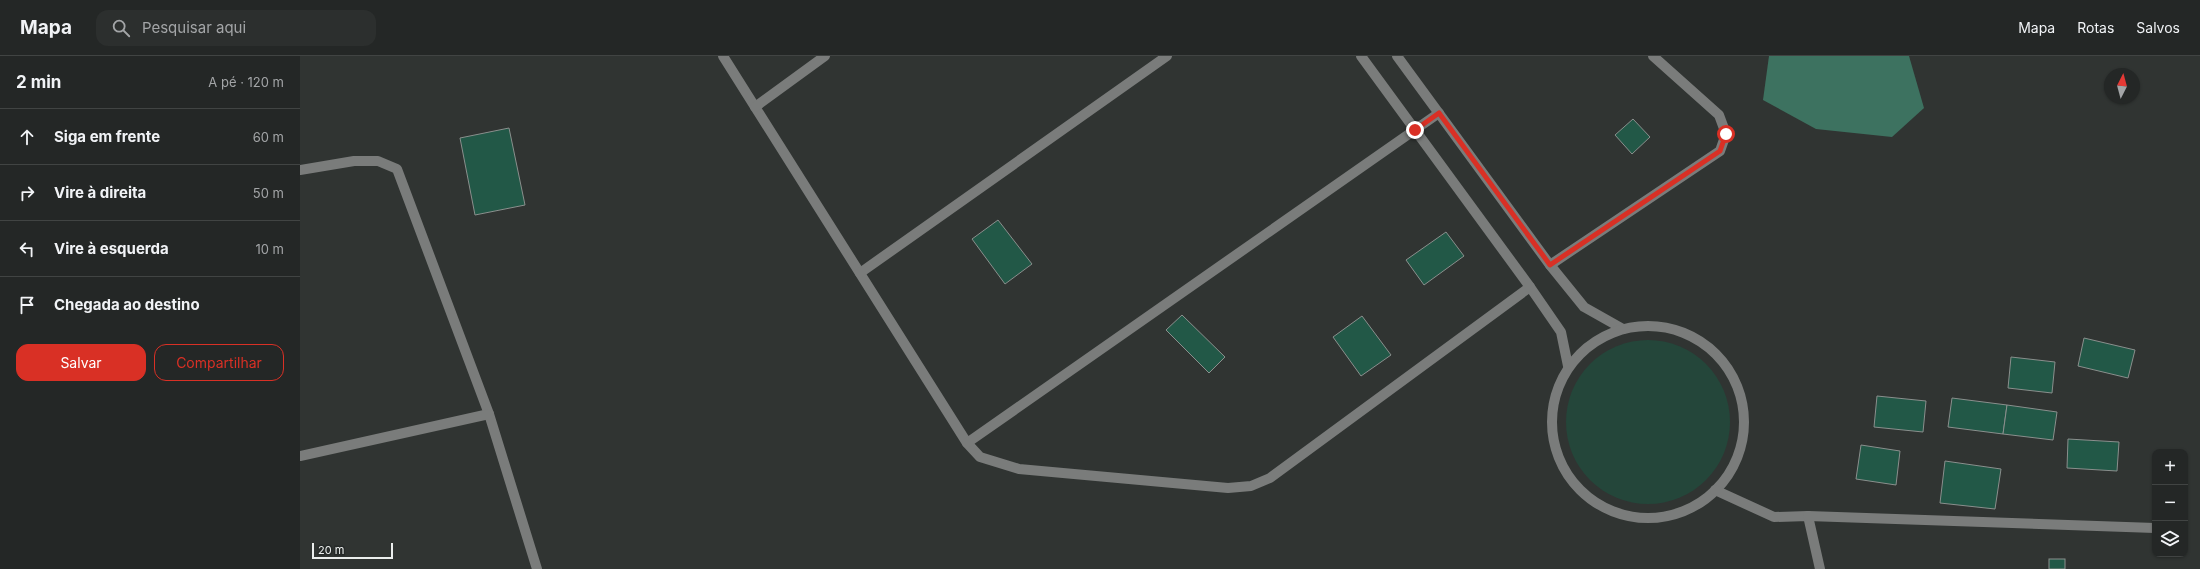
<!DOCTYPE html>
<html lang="pt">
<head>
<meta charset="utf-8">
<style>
	:root { --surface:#242726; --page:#2c2f2e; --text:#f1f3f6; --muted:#a3a5a7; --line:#414443; --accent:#d93025 }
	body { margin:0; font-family:Inter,sans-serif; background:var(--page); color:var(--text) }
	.controls { position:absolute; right:12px; bottom:12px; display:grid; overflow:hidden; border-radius:8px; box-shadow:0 1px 3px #0004 }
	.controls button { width:36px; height:36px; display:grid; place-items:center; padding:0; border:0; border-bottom:1px solid var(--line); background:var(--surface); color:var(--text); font:20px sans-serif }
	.compass { position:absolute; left:1804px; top:12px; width:36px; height:36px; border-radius:50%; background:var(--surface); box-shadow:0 1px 3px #0004; rotate:6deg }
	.scale { position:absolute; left:12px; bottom:10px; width:81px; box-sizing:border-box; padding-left:4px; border:2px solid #ebeeed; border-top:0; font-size:11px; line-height:14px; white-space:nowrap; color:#ebeeed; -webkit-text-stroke:3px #262a29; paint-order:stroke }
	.stop { position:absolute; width:12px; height:12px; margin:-9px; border:3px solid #d93025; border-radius:50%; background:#fff }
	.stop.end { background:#d93025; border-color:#fff; box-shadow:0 1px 4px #0008 }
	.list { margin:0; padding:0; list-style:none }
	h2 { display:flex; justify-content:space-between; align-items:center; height:52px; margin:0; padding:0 16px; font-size:17px }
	h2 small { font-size:13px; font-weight:400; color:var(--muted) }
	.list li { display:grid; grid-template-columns:26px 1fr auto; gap:12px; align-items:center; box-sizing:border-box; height:56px; padding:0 16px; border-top:1px solid var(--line) }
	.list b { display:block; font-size:15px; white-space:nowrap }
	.list em { font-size:13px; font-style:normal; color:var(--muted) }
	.actions { display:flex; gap:8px; padding:12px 16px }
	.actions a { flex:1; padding:9px 0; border:1px solid var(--accent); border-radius:12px; text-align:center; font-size:14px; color:var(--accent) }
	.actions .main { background:var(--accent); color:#fff }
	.icon { flex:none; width:22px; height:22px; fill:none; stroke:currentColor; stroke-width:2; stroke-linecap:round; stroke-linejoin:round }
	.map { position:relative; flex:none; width:1900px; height:513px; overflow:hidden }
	header { display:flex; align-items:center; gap:24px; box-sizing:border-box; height:56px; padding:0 20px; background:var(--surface); border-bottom:1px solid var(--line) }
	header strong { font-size:19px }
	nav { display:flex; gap:22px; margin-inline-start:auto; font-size:14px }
	.search { width:280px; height:36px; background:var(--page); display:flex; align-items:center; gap:10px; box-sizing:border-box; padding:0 14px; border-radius:12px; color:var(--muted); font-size:15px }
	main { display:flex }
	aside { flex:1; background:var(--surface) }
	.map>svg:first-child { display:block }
</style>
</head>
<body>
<header>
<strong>Mapa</strong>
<div class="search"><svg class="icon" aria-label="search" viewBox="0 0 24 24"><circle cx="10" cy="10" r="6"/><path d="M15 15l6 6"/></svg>Pesquisar aqui</div>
<nav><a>Mapa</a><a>Rotas</a><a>Salvos</a></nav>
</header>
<main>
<aside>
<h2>2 min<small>A pé · 120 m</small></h2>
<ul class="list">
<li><svg class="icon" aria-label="ahead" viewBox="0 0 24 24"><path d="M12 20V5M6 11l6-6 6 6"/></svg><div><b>Siga em frente</b></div><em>60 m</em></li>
<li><svg class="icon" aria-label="right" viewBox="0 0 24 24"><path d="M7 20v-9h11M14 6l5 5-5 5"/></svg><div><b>Vire à direita</b></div><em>50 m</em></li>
<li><svg class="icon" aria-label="left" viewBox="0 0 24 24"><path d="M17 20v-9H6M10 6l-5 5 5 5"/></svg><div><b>Vire à esquerda</b></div><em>10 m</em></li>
<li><svg class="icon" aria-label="arrive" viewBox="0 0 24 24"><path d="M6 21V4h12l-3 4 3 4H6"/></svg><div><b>Chegada ao destino</b></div></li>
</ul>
<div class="actions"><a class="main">Salvar</a><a>Compartilhar</a></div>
</aside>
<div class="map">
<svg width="1900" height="513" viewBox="0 0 1900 513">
	<rect width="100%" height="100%" fill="#303432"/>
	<!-- green -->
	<circle fill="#24463a" cx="1348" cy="366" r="82"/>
	<!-- water -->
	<polygon fill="#3d7260" points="1469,0 1609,0 1624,52 1592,81 1516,73 1463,44"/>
	<!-- building -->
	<g fill="#225847" stroke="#8a8f8d">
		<polygon points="1333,63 1350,81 1332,98 1315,79"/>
		<polygon points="209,72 225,149 175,159 160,82"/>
		<polygon points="698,164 732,208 705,228 672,183"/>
		<polygon points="1146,176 1164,200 1124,229 1106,204"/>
		<polygon points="882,259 925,301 909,317 866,274"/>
		<polygon points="1062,260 1091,299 1061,320 1033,281"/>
		<polygon points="1784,282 1835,294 1828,322 1778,310"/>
		<polygon points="1711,301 1755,306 1752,337 1708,332"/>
		<polygon points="1577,340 1626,345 1623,376 1574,371"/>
		<polygon points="1652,342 1707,349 1703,378 1648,371"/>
		<polygon points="1707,349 1757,356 1753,384 1703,378"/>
		<polygon points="1768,383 1819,386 1817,415 1767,412"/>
		<polygon points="1561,389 1600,395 1596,429 1556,423"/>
		<polygon points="1645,405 1701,413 1695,453 1640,447"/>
		<rect x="1749" y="503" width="16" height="10"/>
	</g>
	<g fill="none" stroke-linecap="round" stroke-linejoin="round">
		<!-- minor -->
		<g stroke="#7a7c7b" stroke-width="10">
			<polyline points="423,0 667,387 680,401 719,413 928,432 951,430 970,422 1230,231"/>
			<polyline points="1061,0 1230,231 1261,276 1268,310"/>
			<polyline points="1097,0 1250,209 1284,251 1323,273"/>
			<polyline points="455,51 525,0"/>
			<polyline points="0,114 54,105 78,105 97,113 189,358 237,513"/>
			<polyline points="1250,209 1420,95 1426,78 1419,59 1353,0"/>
			<polyline points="560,217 867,0"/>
			<circle cx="1348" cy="366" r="96"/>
			<polyline points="667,387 1139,57"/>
			<polyline points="0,400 189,358"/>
			<polyline points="1415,434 1474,461 1508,460 1520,513"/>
			<polyline points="1508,460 1855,472"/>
		</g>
	</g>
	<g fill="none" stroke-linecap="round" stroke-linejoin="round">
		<!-- route -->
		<polyline stroke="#d93025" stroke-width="5" points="1115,74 1139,57 1250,209 1420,95 1426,78"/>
	</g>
</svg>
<div class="controls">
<button>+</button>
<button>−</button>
<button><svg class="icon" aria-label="layers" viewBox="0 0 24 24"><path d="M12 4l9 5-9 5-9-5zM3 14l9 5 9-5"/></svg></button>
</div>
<svg class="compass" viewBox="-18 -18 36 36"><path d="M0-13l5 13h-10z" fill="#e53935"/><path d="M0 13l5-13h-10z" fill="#a3a5a7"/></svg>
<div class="scale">20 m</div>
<div class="stop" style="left:1426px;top:78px"></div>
<div class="stop end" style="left:1115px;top:74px"></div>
</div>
</main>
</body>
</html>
